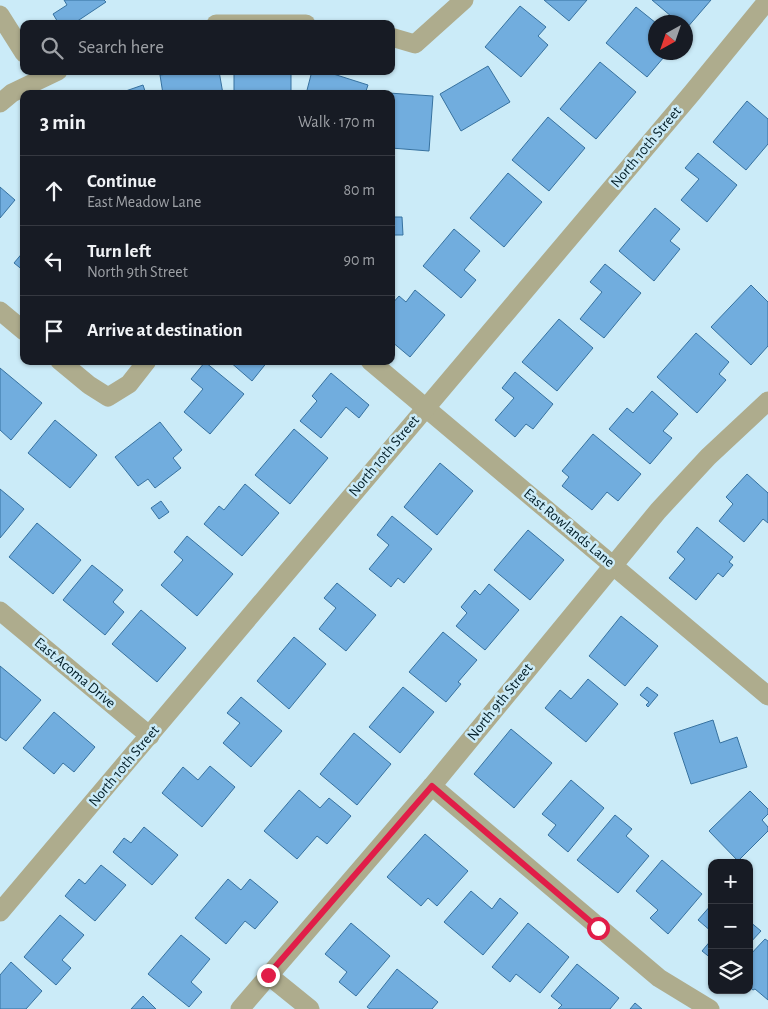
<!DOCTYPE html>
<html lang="en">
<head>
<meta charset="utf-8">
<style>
	:root { --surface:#171b24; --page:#20242c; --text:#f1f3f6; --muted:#9ea1a6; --line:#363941 }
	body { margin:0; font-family:"Alegreya Sans",sans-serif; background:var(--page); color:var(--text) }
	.controls { position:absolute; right:15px; bottom:15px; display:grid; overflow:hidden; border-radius:10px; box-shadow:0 1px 4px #0004 }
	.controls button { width:45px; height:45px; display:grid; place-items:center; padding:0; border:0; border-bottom:1px solid var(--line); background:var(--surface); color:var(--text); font:25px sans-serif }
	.compass { position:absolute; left:648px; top:15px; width:45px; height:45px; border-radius:50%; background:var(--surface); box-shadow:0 1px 4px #0004; rotate:220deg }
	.stop { position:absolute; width:15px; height:15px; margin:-11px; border:4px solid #e11d48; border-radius:50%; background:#fff }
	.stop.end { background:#e11d48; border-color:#fff; box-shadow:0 1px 5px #0008 }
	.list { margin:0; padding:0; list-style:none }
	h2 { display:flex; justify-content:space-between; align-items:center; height:65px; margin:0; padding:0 20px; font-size:21px }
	h2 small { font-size:16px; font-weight:400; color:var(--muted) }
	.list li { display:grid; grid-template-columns:32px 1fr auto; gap:15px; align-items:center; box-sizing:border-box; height:70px; padding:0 20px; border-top:1px solid var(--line) }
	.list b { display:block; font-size:19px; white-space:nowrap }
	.list p { margin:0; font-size:16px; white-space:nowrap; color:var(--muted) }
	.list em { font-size:16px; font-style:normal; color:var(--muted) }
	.icon { flex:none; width:28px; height:28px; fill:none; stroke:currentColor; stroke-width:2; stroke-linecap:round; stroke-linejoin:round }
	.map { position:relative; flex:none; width:768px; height:1009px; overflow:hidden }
	.search { position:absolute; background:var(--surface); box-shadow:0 1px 4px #0004; left:20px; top:20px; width:375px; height:55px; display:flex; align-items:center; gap:12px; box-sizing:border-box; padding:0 18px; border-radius:10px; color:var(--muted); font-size:19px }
	.panel { position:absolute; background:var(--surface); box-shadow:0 1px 4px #0004; left:20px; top:90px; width:375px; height:275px; border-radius:10px }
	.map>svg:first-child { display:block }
</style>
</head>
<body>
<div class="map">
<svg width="768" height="1009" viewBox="0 0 768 1009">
	<rect width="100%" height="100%" fill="#cbebf8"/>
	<!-- building -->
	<g fill="#71adde" stroke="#3772a0">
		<polygon points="64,0 104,0 106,2 73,24 59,24 53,14 67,5"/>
		<polygon points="544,0 587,0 569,21"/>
		<polygon points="652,0 711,0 686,29 686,22 678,22"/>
		<polygon points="520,6 546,27 538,36 548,45 521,77 485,47"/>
		<polygon points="636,7 656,23 656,42 652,46 656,52 664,57 647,77 606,43"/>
		<polygon points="600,62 636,92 596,139 560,109"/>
		<polygon points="488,66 510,102 461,131 440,94"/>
		<polygon points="191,71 219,71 223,94 163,94 160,75"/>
		<rect x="234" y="71" width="57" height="23"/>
		<polygon points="312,71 324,71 368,85 365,94 306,94"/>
		<polygon points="143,85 146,94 117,94"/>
		<polygon points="374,92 433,96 429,151 391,148 391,94 374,94"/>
		<polygon points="747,101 768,119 768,144 746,170 713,142"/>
		<polygon points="548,117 585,148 549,191 512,160"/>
		<polygon points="698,153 737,185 707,222 681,200 699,179 685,168"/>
		<polygon points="508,173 542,202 504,247 470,218"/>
		<polygon points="0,187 15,200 0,218"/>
		<polygon points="655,208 680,229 670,241 680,249 654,281 619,251"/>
		<polygon points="391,217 402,217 403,235 391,235"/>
		<polygon points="454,229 480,251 464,270 476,280 461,298 423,266"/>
		<polygon points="24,251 24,271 14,263"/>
		<polygon points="605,264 641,293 604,338 580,319 602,292 590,282"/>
		<polygon points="751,285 768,302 768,346 751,365 711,327"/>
		<polygon points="415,290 445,315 410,357 391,341 391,305 399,296 406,302"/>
		<polygon points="559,319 593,348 557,391 522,362"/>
		<polygon points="696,333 729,362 719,374 726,380 697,413 657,377"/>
		<polygon points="229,361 268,361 252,381"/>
		<polygon points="205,362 244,394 210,434 184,412 203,389 191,379"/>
		<polygon points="0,368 42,403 11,440 0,430"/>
		<polygon points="515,372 553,404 533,429 526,424 515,437 495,420 514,398 502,388"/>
		<polygon points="331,373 369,405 359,418 346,407 321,438 300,421 317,401 312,396"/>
		<polygon points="652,391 678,414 663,431 672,438 650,464 609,429 627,408 633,413"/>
		<polygon points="55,420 97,455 70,488 28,453"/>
		<polygon points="160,422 182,450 173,458 181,468 155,488 148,479 138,486 115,457"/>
		<polygon points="294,429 328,458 290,504 255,475"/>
		<polygon points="593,434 641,474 618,501 607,492 592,510 562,486 569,477 562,471"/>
		<polygon points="440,463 473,491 437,535 404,507"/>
		<polygon points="747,474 768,493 768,523 763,519 744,542 719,521 733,504 726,497"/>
		<polygon points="245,484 279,513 242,556 204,524 219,506 224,510"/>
		<polygon points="0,489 24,509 0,538"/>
		<polygon points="161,501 169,512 159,519 151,508"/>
		<polygon points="392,516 432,549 404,583 398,578 391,587 369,569 389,545 377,535"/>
		<polygon points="37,523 81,560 53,594 9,557"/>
		<polygon points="697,527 733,557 729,562 733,565 723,577 718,573 696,600 669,578 685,559 677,552"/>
		<polygon points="528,530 564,560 530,600 494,570"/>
		<polygon points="187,536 233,574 197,616 161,585 183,560 174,552"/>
		<polygon points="92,565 123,590 113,602 124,612 105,635 63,600"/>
		<polygon points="337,583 376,615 346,651 319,629 336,608 324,598"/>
		<polygon points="489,584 519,610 485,650 456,626 467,613 461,607 475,590 480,595"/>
		<polygon points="141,610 186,648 157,682 112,644"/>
		<polygon points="621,616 658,646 625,686 589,656"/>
		<polygon points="443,632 477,660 458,682 461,684 446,702 409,672"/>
		<polygon points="294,637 326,664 289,709 257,681"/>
		<polygon points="0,666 41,700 6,741 0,737"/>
		<polygon points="588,679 618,704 586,742 545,708 560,690 571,699"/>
		<polygon points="403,687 434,712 400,753 369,727"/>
		<polygon points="647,687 658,695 648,707 646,705 649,702 640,695"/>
		<polygon points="241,697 282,731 251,767 223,743 240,723 227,713"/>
		<polygon points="54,712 95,747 74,772 63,763 54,774 23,748"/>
		<polygon points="713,720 720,743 737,737 747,767 691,784 674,733"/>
		<polygon points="511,729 552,763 514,808 474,774"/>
		<polygon points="354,733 391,764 357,805 320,774"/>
		<polygon points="210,766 235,787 202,827 162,793 183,767 198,780"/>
		<polygon points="571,780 604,808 568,852 548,835 556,825 542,814"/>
		<polygon points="299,790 320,808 329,798 351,816 327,844 317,836 297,859 264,831"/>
		<polygon points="750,791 768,809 768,814 762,820 768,827 768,831 738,861 709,831"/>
		<polygon points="615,815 632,829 626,836 649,856 618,893 577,860"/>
		<polygon points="144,827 178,855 152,885 113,852 124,838 131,843"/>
		<polygon points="425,834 468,871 437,906 428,898 421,906 387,877"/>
		<polygon points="662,860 702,894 668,934 650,918 658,910 636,891"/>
		<polygon points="101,865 126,885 95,921 65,896 79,879 85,884"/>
		<polygon points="228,879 241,890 250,879 278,902 255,929 245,921 226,944 195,918"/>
		<polygon points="471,891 492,909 500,898 518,913 483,955 444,922"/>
		<polygon points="712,904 712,932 698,920"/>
		<polygon points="60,915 84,935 62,960 71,968 56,985 24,957"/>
		<polygon points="749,921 761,931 749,944"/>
		<polygon points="351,923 390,956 356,996 339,982 347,972 325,954"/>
		<polygon points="528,923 569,957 540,993 516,974 510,982 492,967"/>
		<polygon points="181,935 210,959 191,982 202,992 189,1007 148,974"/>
		<polygon points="712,939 712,959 702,951"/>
		<polygon points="765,939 768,941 768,1000 755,989 753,990 749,987 749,956"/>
		<polygon points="11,962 42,991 26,1009 0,1009 0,975"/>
		<polygon points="577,964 619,998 610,1009 558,1009 562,1005 551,996"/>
		<polygon points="397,969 438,1002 432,1009 370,1009 367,1007"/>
		<polygon points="143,996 156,1009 131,1009"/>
		<polygon points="635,1003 642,1009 630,1009"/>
	</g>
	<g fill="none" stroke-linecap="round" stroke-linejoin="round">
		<!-- minor -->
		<g stroke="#aeac8d" stroke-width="19">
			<polyline points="0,15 24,53"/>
			<polyline points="216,24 306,24"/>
			<polyline points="391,37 415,44 464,0"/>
			<polyline points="0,103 12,93 58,71"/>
			<polyline points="0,311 24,331"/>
			<polyline points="60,361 89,385 108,397 129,384 147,361"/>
			<polyline points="370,361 768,696"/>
			<polyline points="0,611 150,736"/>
			<polyline points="432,786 659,978 710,1009"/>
			<polyline points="0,912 692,93 768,0"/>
			<polyline points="268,975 310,1009"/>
			<polyline points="240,1009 432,786 658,511 708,457 768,401"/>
		</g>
	</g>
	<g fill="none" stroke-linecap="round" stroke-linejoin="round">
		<!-- route -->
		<polyline stroke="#e11d48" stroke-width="6" points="268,975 432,786 598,928"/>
	</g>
	<g text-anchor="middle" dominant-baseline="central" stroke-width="5" stroke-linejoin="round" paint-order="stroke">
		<!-- street labels -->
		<g font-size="15" fill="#011c25" stroke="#cbebf8">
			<text transform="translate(646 147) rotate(-50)">North 10th Street</text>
			<text transform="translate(384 456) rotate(-50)">North 10th Street</text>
			<text transform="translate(569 528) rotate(40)">East Rowlands Lane</text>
			<text transform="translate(75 673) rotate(40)">East Acoma Drive</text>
			<text transform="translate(500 702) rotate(-51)">North 9th Street</text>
			<text transform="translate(124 766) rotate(-50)">North 10th Street</text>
		</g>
	</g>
</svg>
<div class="controls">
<button>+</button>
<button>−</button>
<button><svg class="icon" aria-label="layers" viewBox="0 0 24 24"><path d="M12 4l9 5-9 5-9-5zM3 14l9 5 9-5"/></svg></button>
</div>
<svg class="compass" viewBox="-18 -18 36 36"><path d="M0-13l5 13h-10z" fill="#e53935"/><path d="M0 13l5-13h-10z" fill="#9ea1a6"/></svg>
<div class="stop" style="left:598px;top:928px"></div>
<div class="stop end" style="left:268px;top:975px"></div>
<div class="search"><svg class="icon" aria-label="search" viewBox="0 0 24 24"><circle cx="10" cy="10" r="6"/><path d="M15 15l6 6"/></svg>Search here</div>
<section class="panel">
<h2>3 min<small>Walk · 170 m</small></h2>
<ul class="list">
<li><svg class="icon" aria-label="ahead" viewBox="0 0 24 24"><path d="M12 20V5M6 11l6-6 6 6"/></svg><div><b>Continue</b><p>East Meadow Lane</p></div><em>80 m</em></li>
<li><svg class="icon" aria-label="left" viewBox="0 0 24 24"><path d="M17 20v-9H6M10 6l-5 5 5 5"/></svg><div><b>Turn left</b><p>North 9th Street</p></div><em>90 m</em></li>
<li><svg class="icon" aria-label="arrive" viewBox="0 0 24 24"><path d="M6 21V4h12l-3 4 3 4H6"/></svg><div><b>Arrive at destination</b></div></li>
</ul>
</section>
</div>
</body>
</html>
